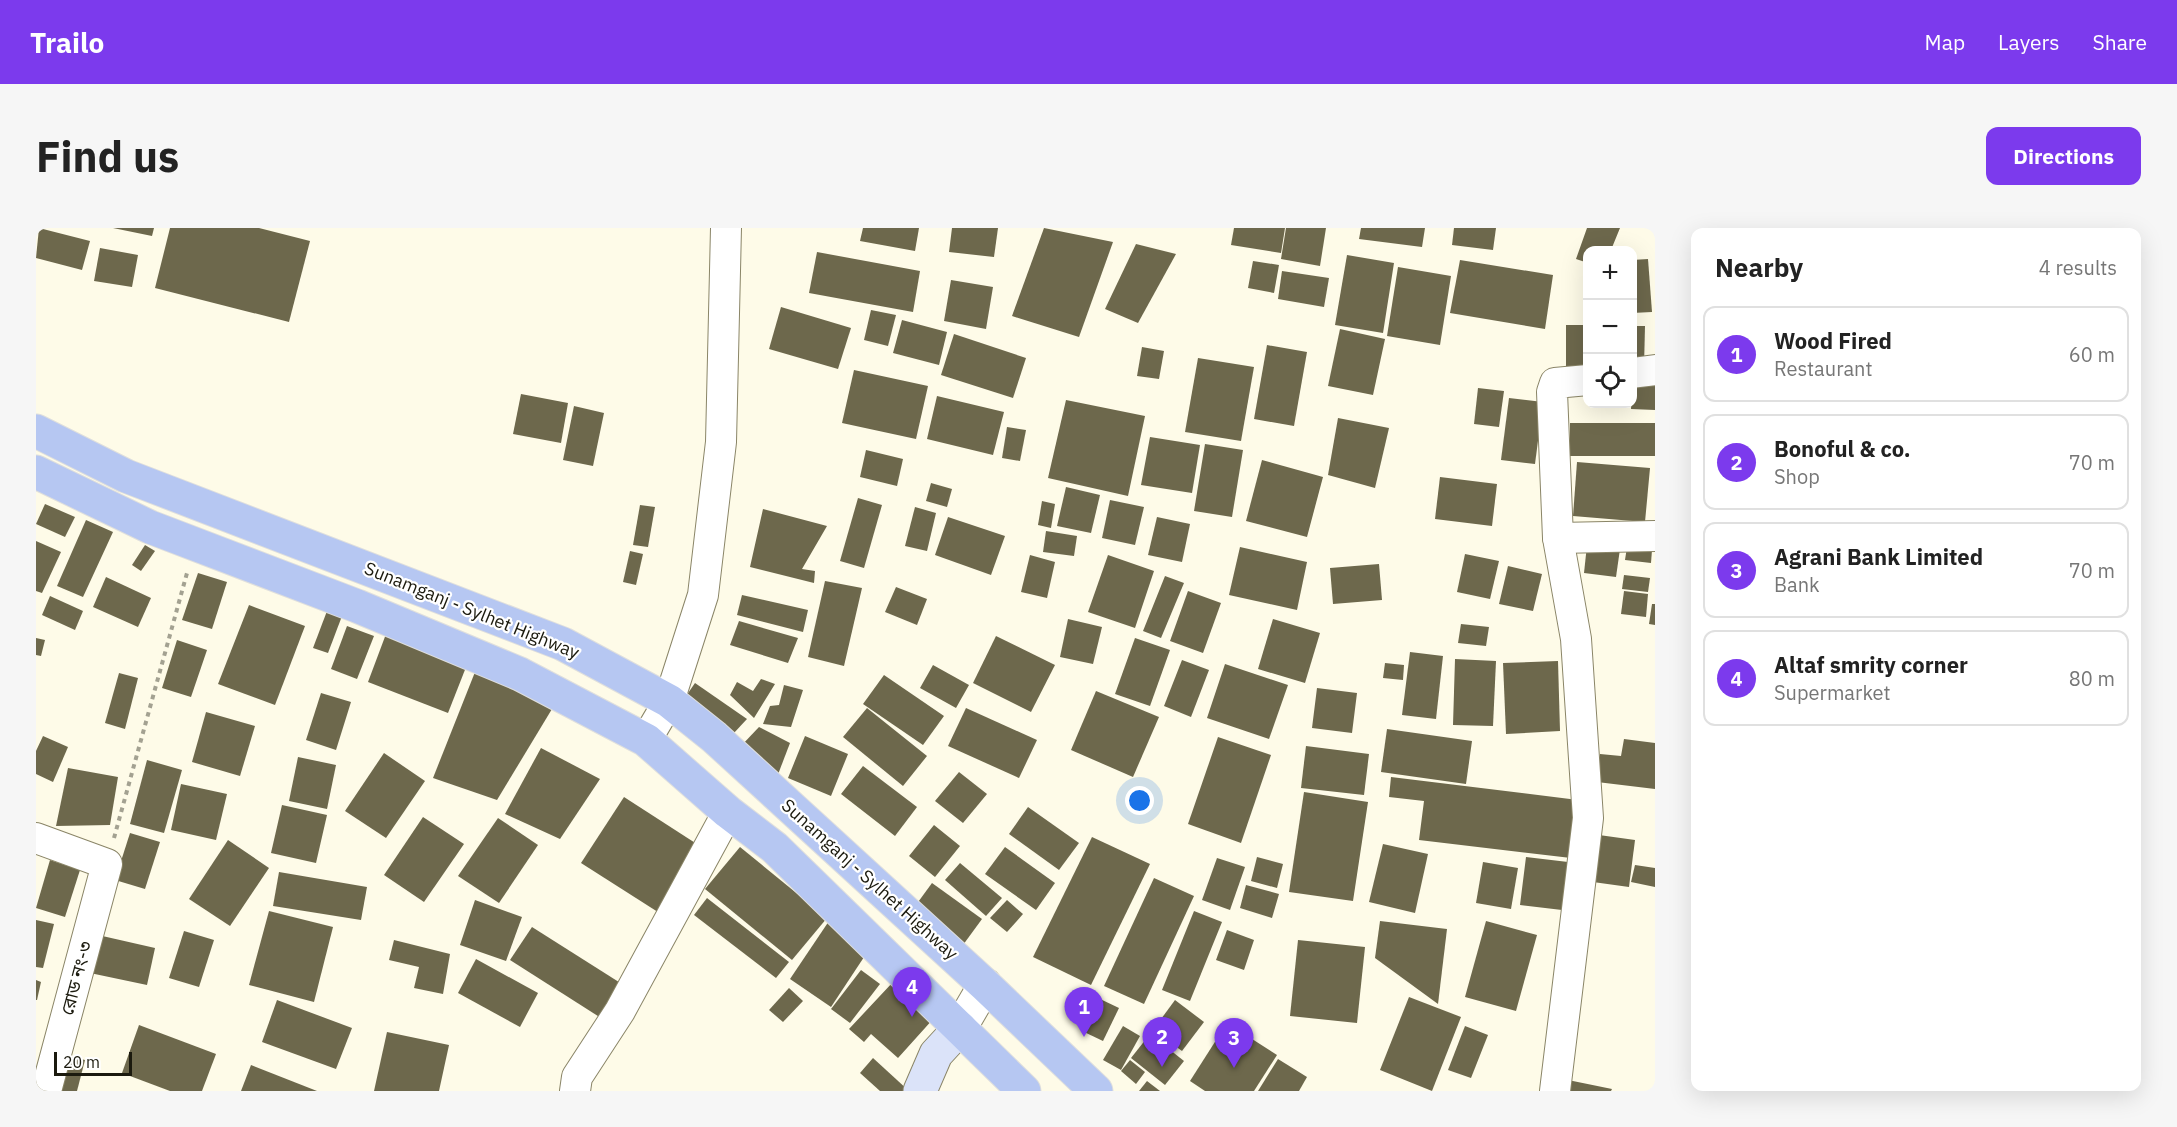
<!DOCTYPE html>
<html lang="en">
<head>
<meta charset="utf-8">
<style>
	:root { --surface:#fff; --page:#f6f6f6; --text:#222; --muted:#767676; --line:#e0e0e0; --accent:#7c3aed }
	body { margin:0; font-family:"IBM Plex Sans","Noto Sans Bengali",sans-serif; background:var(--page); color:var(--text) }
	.controls { position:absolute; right:18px; top:18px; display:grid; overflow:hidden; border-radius:12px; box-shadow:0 6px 24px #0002 }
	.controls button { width:54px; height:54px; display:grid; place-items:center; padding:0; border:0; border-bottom:2px solid var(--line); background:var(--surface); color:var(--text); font:30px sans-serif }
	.scale { position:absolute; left:18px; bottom:15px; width:78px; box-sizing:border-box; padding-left:6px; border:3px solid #1b1a0e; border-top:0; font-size:16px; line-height:21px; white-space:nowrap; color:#1b1a0e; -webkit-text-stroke:4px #fff; paint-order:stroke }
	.you { position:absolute; left:1104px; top:573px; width:21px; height:21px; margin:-15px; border:4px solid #fff; border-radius:50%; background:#1a73e8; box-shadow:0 0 0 9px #1a73e833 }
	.badge { display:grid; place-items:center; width:39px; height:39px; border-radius:50%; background:var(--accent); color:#fff; font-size:20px; font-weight:700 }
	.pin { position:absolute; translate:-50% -50px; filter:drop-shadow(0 2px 3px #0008) }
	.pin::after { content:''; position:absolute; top:32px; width:21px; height:18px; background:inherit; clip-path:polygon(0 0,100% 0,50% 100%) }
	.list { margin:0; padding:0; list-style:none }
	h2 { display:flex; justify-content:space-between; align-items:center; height:78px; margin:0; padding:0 24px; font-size:26px }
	h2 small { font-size:20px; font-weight:400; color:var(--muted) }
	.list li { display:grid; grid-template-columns:39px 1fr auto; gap:18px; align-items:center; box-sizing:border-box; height:96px; margin:0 12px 12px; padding:0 12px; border:2px solid var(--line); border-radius:12px }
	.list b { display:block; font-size:22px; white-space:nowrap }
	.list p { margin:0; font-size:20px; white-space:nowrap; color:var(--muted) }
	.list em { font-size:20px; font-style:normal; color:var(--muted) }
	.icon { flex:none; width:33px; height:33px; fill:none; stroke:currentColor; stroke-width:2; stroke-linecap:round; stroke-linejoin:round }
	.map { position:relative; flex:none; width:1619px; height:863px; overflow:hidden; border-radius:12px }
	header { display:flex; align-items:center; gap:36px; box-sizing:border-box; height:84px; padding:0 30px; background:var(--accent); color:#fff }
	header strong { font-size:28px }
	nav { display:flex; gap:33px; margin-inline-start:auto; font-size:21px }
	.intro { display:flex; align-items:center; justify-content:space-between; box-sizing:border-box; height:144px; padding:0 36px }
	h1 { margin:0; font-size:42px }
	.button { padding:15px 27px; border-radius:12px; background:var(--accent); color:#fff; font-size:21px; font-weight:700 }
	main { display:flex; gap:36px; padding:0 36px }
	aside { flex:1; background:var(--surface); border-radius:12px; box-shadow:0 6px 24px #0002 }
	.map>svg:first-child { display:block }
</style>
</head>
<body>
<header>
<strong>Trailo</strong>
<nav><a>Map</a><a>Layers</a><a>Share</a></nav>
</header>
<div class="intro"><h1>Find us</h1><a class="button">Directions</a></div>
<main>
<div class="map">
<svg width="1619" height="863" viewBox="0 0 1619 863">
	<rect width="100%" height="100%" fill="#fefbe8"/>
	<!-- building -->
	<g fill="#6d684c">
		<polygon points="3,0 54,13 46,42 0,30"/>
		<polygon points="77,0 118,0 116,8"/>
		<polygon points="134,0 223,0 274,13 253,94 119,60"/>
		<polygon points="827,0 883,0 879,23 824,13"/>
		<polygon points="916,0 962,0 958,29 913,24"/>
		<polygon points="1008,0 1077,14 1043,109 976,88"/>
		<polygon points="1198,0 1249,0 1245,25 1195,17"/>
		<polygon points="1250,0 1290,0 1284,38 1245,31"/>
		<polygon points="1325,0 1389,0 1386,19 1323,11"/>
		<polygon points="1418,0 1460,0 1457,22 1416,17"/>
		<polygon points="1551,0 1584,0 1575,22 1552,22 1552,35 1540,31"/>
		<polygon points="1100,16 1140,26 1102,95 1069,81"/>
		<polygon points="64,20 102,27 96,59 58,53"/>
		<polygon points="781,24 884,43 877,84 773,65"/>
		<polygon points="1311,27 1358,35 1347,105 1299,97"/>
		<polygon points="1612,31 1616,84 1596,85 1596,32"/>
		<polygon points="1424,32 1517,47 1509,101 1414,85"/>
		<polygon points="1217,33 1243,37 1238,65 1212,60"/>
		<polygon points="1362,39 1415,48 1404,117 1351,108"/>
		<polygon points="1246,43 1293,50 1288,79 1242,71"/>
		<polygon points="915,52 957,59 950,101 908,93"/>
		<polygon points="745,79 815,100 802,141 733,121"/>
		<polygon points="835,82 860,87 852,118 828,112"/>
		<polygon points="866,92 911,104 903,137 857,125"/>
		<polygon points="1530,97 1552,97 1552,139 1530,138"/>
		<polygon points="1596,98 1609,98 1608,139 1596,139"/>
		<polygon points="1304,101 1349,111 1337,167 1292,158"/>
		<polygon points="918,106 990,130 977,170 905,147"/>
		<polygon points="1231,117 1271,124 1258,198 1218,191"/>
		<polygon points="1106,119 1128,123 1123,151 1101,148"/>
		<polygon points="1162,130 1218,139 1205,213 1149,204"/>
		<polygon points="818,142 892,158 880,211 806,195"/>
		<polygon points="1596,154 1619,155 1619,182 1595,181"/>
		<polygon points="1442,160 1468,163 1463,199 1438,196"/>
		<polygon points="485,166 532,175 525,215 477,206"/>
		<polygon points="901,168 968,184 957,227 891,211"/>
		<polygon points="1473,170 1507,174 1499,236 1465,232"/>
		<polygon points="1030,172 1109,188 1092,268 1012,250"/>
		<polygon points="538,178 568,185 557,238 527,232"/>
		<polygon points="1302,190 1353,200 1339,260 1292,247"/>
		<rect x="1534" y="195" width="85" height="33"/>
		<polygon points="971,199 990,202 984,233 966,230"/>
		<polygon points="1114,209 1164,217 1156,265 1105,257"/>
		<polygon points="1169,216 1207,222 1196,289 1158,283"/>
		<polygon points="830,222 867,231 861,258 824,249"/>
		<polygon points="1226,232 1287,249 1271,309 1210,293"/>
		<polygon points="1541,234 1614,240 1609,294 1537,288"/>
		<polygon points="1404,249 1461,256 1456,298 1399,291"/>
		<polygon points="895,255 916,261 911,279 890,273"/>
		<polygon points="1030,259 1064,267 1055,305 1021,298"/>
		<polygon points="822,270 846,277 828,340 804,333"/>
		<polygon points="1074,272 1108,279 1099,317 1066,310"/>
		<polygon points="1006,273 1019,276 1015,300 1002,297"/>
		<polygon points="9,276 39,289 29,309 0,296"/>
		<polygon points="604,277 619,279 612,319 597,317"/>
		<polygon points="879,279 900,285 891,323 869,318"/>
		<polygon points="727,281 791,298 766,341 779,343 778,355 714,339"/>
		<polygon points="912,289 969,308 955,347 899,327"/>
		<polygon points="1121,289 1154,296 1146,334 1112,327"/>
		<polygon points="50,292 77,304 47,369 21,358"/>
		<polygon points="1010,303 1041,308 1038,328 1007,324"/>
		<polygon points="0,313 25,324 6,365 0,363"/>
		<polygon points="109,317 119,323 105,343 96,337"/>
		<polygon points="1551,317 1584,321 1580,349 1548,345"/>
		<polygon points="1204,319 1271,334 1261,382 1193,367"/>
		<polygon points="1591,319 1616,322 1615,335 1589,332"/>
		<polygon points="594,323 607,326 600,357 587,354"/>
		<polygon points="1429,326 1463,333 1454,371 1421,364"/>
		<polygon points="994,327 1019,334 1011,370 985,364"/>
		<polygon points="1072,327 1118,343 1099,400 1052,384"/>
		<polygon points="1343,336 1346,372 1297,376 1294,340"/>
		<polygon points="1472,338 1506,346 1497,383 1463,376"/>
		<polygon points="162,345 191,354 176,401 146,392"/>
		<polygon points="1588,347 1614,350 1612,364 1586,361"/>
		<polygon points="1129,348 1148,355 1125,410 1107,403"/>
		<polygon points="70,349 115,370 102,399 57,379"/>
		<polygon points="789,353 826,360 808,438 772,429"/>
		<polygon points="860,359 891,371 881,397 849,384"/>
		<polygon points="1152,363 1185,375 1167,425 1134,413"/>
		<polygon points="1588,363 1612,366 1610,389 1585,386"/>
		<polygon points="706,367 772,382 767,404 701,387"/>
		<polygon points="14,368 47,383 39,402 6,387"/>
		<polygon points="1616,376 1619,376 1619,397 1613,396"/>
		<polygon points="213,377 269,398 239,477 182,456"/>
		<polygon points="291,383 306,388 292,425 277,420"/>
		<polygon points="1032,391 1066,399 1057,436 1024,429"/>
		<polygon points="1237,391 1284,405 1269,455 1222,441"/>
		<polygon points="703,393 762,410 752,435 694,417"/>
		<polygon points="1425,396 1453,399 1450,418 1422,415"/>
		<polygon points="311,398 338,408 321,451 295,441"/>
		<polygon points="353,398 434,429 412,485 332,454"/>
		<polygon points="960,408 1019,437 995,484 937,455"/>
		<polygon points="0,410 9,412 5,428 0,427"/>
		<polygon points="1099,410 1134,422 1114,478 1079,466"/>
		<polygon points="141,412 171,422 155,469 126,460"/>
		<polygon points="1374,424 1407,428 1400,491 1366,487"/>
		<polygon points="1419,431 1460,433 1457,498 1417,497"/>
		<polygon points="1146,432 1173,442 1155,489 1128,478"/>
		<polygon points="1522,433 1524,503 1470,506 1467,435"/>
		<polygon points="1349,435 1368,437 1367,452 1347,450"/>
		<polygon points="1189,436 1252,457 1233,511 1171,490"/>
		<polygon points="897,437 933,457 920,480 884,460"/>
		<polygon points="441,439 519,476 461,572 397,550"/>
		<polygon points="83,445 102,450 89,501 69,495"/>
		<polygon points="848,447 908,488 887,517 827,476"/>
		<polygon points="725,451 739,456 718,490 694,467 701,454 717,463"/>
		<polygon points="659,455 711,491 697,506 648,471"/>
		<polygon points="748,457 767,462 755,499 727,496 734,478 743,477"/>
		<polygon points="1281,460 1321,465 1316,505 1276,500"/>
		<polygon points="1060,463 1123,489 1097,549 1035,522"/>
		<polygon points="285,465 315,474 300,522 270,512"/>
		<polygon points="831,480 891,528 867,558 807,509"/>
		<polygon points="930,480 1001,512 983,550 912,518"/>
		<polygon points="170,484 219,498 204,548 156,534"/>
		<polygon points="723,499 754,515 741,549 704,519"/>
		<polygon points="1351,501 1436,513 1430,556 1345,544"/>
		<polygon points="7,508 32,519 17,554 0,546 0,523"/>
		<polygon points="769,508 812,526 795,568 752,550"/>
		<polygon points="1182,509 1235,527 1205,615 1152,596"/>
		<polygon points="1588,511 1619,515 1619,561 1561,554 1564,526 1585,528"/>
		<polygon points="1270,518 1333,526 1328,567 1265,560"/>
		<polygon points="505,520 564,551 524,611 469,586"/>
		<polygon points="348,525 389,553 350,610 309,583"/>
		<polygon points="262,529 300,537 291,581 253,573"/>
		<polygon points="111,532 146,542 128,605 94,596"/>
		<polygon points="827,538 881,579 859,608 805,566"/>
		<polygon points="32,540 82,549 74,597 20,598"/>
		<polygon points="923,544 951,566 927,595 899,573"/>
		<polygon points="1355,549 1542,572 1535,630 1383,612 1388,573 1353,569"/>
		<polygon points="145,556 191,566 180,612 135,602"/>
		<polygon points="1268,564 1332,574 1317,673 1253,664"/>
		<polygon points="588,569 667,620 625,686 545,635"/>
		<polygon points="246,577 291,587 280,635 235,625"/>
		<polygon points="992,579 1043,615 1023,642 973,606"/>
		<polygon points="387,589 428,616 388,674 348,647"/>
		<polygon points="462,590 502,617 463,675 422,648"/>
		<polygon points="898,597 924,618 899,649 873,628"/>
		<polygon points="94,605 124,614 109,661 79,652"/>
		<polygon points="1563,607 1599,612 1593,659 1557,654"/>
		<polygon points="1056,609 1114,636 1055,757 997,729"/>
		<polygon points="192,612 233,640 194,698 153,671"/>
		<polygon points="1347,616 1392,626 1379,685 1333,674"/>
		<polygon points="704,619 791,690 756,732 669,661"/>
		<polygon points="969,619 1019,655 1000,682 949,646"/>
		<polygon points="1221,629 1247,636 1241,660 1215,653"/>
		<polygon points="1490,629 1532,634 1526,682 1484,677"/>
		<polygon points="1181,630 1209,639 1194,682 1166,672"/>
		<polygon points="14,632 44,642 29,689 0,680"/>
		<polygon points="1447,634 1482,640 1475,681 1440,675"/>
		<polygon points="924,635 966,670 950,688 909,652"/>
		<polygon points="1599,637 1619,640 1619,659 1595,654"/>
		<polygon points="243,644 331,659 325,692 237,678"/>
		<polygon points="1118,650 1158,668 1108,776 1068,758"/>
		<polygon points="896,655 946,691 927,717 877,681"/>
		<polygon points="1210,657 1243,666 1236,690 1204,680"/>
		<polygon points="671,670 753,734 740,750 658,687"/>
		<polygon points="439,672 486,689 470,733 424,717"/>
		<polygon points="971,672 987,686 971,704 954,690"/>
		<polygon points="233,683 297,699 278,774 213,757"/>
		<polygon points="1158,683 1186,694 1154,773 1126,762"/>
		<polygon points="0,692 18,696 7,740 0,739"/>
		<polygon points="793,693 834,720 795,779 754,751"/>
		<polygon points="1344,693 1411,701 1402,776 1339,730"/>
		<polygon points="1450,693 1501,707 1480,783 1429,769"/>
		<polygon points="496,699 586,756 565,790 474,732"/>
		<polygon points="1191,702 1218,712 1208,742 1180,732"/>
		<polygon points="148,703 178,712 163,759 133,750"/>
		<polygon points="62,707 119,720 111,757 54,745"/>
		<polygon points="358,712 414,726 407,766 378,760 383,739 353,732"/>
		<polygon points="1262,712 1329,719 1321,795 1254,788"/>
		<polygon points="440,731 502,765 484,799 422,765"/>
		<polygon points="825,742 844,756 814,795 795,781"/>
		<polygon points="0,752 5,754 1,772 0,772"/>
		<polygon points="857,754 898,790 862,830 835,806 828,814 813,801"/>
		<polygon points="753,760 767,773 747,794 733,782"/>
		<polygon points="1373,769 1425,789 1396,863 1344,842"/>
		<polygon points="1062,770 1083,780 1067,813 1046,803"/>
		<polygon points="241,772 316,800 300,841 226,814"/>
		<polygon points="1139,772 1168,794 1146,823 1117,802"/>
		<polygon points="1191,795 1241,827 1218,863 1169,863 1154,853"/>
		<polygon points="103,797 180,826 166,863 134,863 86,845"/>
		<polygon points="1087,798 1104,808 1085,842 1067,832"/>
		<polygon points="1429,798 1452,807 1435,850 1412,842"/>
		<polygon points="351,804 413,817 403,863 338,863"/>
		<polygon points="1114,806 1148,833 1129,857 1095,830"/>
		<polygon points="28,827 49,832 41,863 24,863"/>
		<polygon points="837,830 873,863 844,863 824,845"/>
		<polygon points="1242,831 1271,849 1263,863 1222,863"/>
		<polygon points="1094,832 1109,844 1100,856 1085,843"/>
		<polygon points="215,837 281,863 205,863"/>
		<polygon points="1532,852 1576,861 1575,863 1529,863"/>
		<polygon points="1111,853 1124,863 1103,863"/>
	</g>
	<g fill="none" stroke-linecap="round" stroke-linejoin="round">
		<defs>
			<g id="minor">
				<polyline points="1596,145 1619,142"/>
				<polyline points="1522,310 1619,308"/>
				<polyline points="610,512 633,473 667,367 685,214 690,0"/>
				<polyline points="0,610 71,636 10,863"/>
				<polyline points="539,863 541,849 584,783 692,584"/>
				<polyline points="1519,863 1552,590 1540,411 1522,310 1516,164 1519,155 1552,152"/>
			</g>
			<polyline id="tertiary" points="924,800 949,757"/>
			<polyline id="secondary" points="884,863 900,826 924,800"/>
			<g id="primary">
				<polyline points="0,203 90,248 527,416 633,473 678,509 949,757 1060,863"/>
				<polyline points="0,244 114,299 321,378 484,446 610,512 692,584 739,620 988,863"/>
			</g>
		</defs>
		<!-- minor casing -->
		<use href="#minor" stroke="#8a8567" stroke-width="32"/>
		<!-- tertiary casing -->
		<use href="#tertiary" stroke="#8a8567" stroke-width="35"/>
		<!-- secondary casing -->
		<use href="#secondary" stroke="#8a8567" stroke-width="35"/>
		<!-- primary casing -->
		<use href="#primary" stroke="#dfdfdd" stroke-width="35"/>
		<!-- path -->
		<polyline stroke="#a3a191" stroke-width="4" stroke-dasharray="4.5 4.5" stroke-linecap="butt" points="78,610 151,345"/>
		<!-- minor -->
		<use href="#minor" stroke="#fff" stroke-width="30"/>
		<!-- tertiary -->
		<use href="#tertiary" stroke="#fff" stroke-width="33"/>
		<!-- secondary -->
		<use href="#secondary" stroke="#dbe3f9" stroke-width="33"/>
		<!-- primary -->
		<use href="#primary" stroke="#b6c7f2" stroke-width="33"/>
	</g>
	<g text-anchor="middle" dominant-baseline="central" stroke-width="4.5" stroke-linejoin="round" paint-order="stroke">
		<!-- street labels -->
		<g font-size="18" fill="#1b1a0e" stroke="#fff">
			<text transform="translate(436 382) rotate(22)">Sunamganj - Sylhet Highway</text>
			<text transform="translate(834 651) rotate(42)">Sunamganj - Sylhet Highway</text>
			<text transform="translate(40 750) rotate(-75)">রোড নং-৩</text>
		</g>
	</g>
</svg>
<div class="controls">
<button>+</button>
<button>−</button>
<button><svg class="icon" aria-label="locate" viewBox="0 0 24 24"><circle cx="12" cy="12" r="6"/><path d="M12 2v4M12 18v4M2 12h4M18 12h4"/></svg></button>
</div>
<div class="scale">20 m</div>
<div class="you"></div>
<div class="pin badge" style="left:1048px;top:809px">1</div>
<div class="pin badge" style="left:1126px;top:839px">2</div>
<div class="pin badge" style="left:1198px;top:840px">3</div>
<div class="pin badge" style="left:876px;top:789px">4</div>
</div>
<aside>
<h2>Nearby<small>4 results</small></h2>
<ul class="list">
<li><span class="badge">1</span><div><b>Wood Fired</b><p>Restaurant</p></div><em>60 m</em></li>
<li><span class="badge">2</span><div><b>Bonoful &amp; co.</b><p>Shop</p></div><em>70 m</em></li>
<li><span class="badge">3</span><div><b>Agrani Bank Limited</b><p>Bank</p></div><em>70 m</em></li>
<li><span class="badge">4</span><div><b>Altaf smrity corner</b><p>Supermarket</p></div><em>80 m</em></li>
</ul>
</aside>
</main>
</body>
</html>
